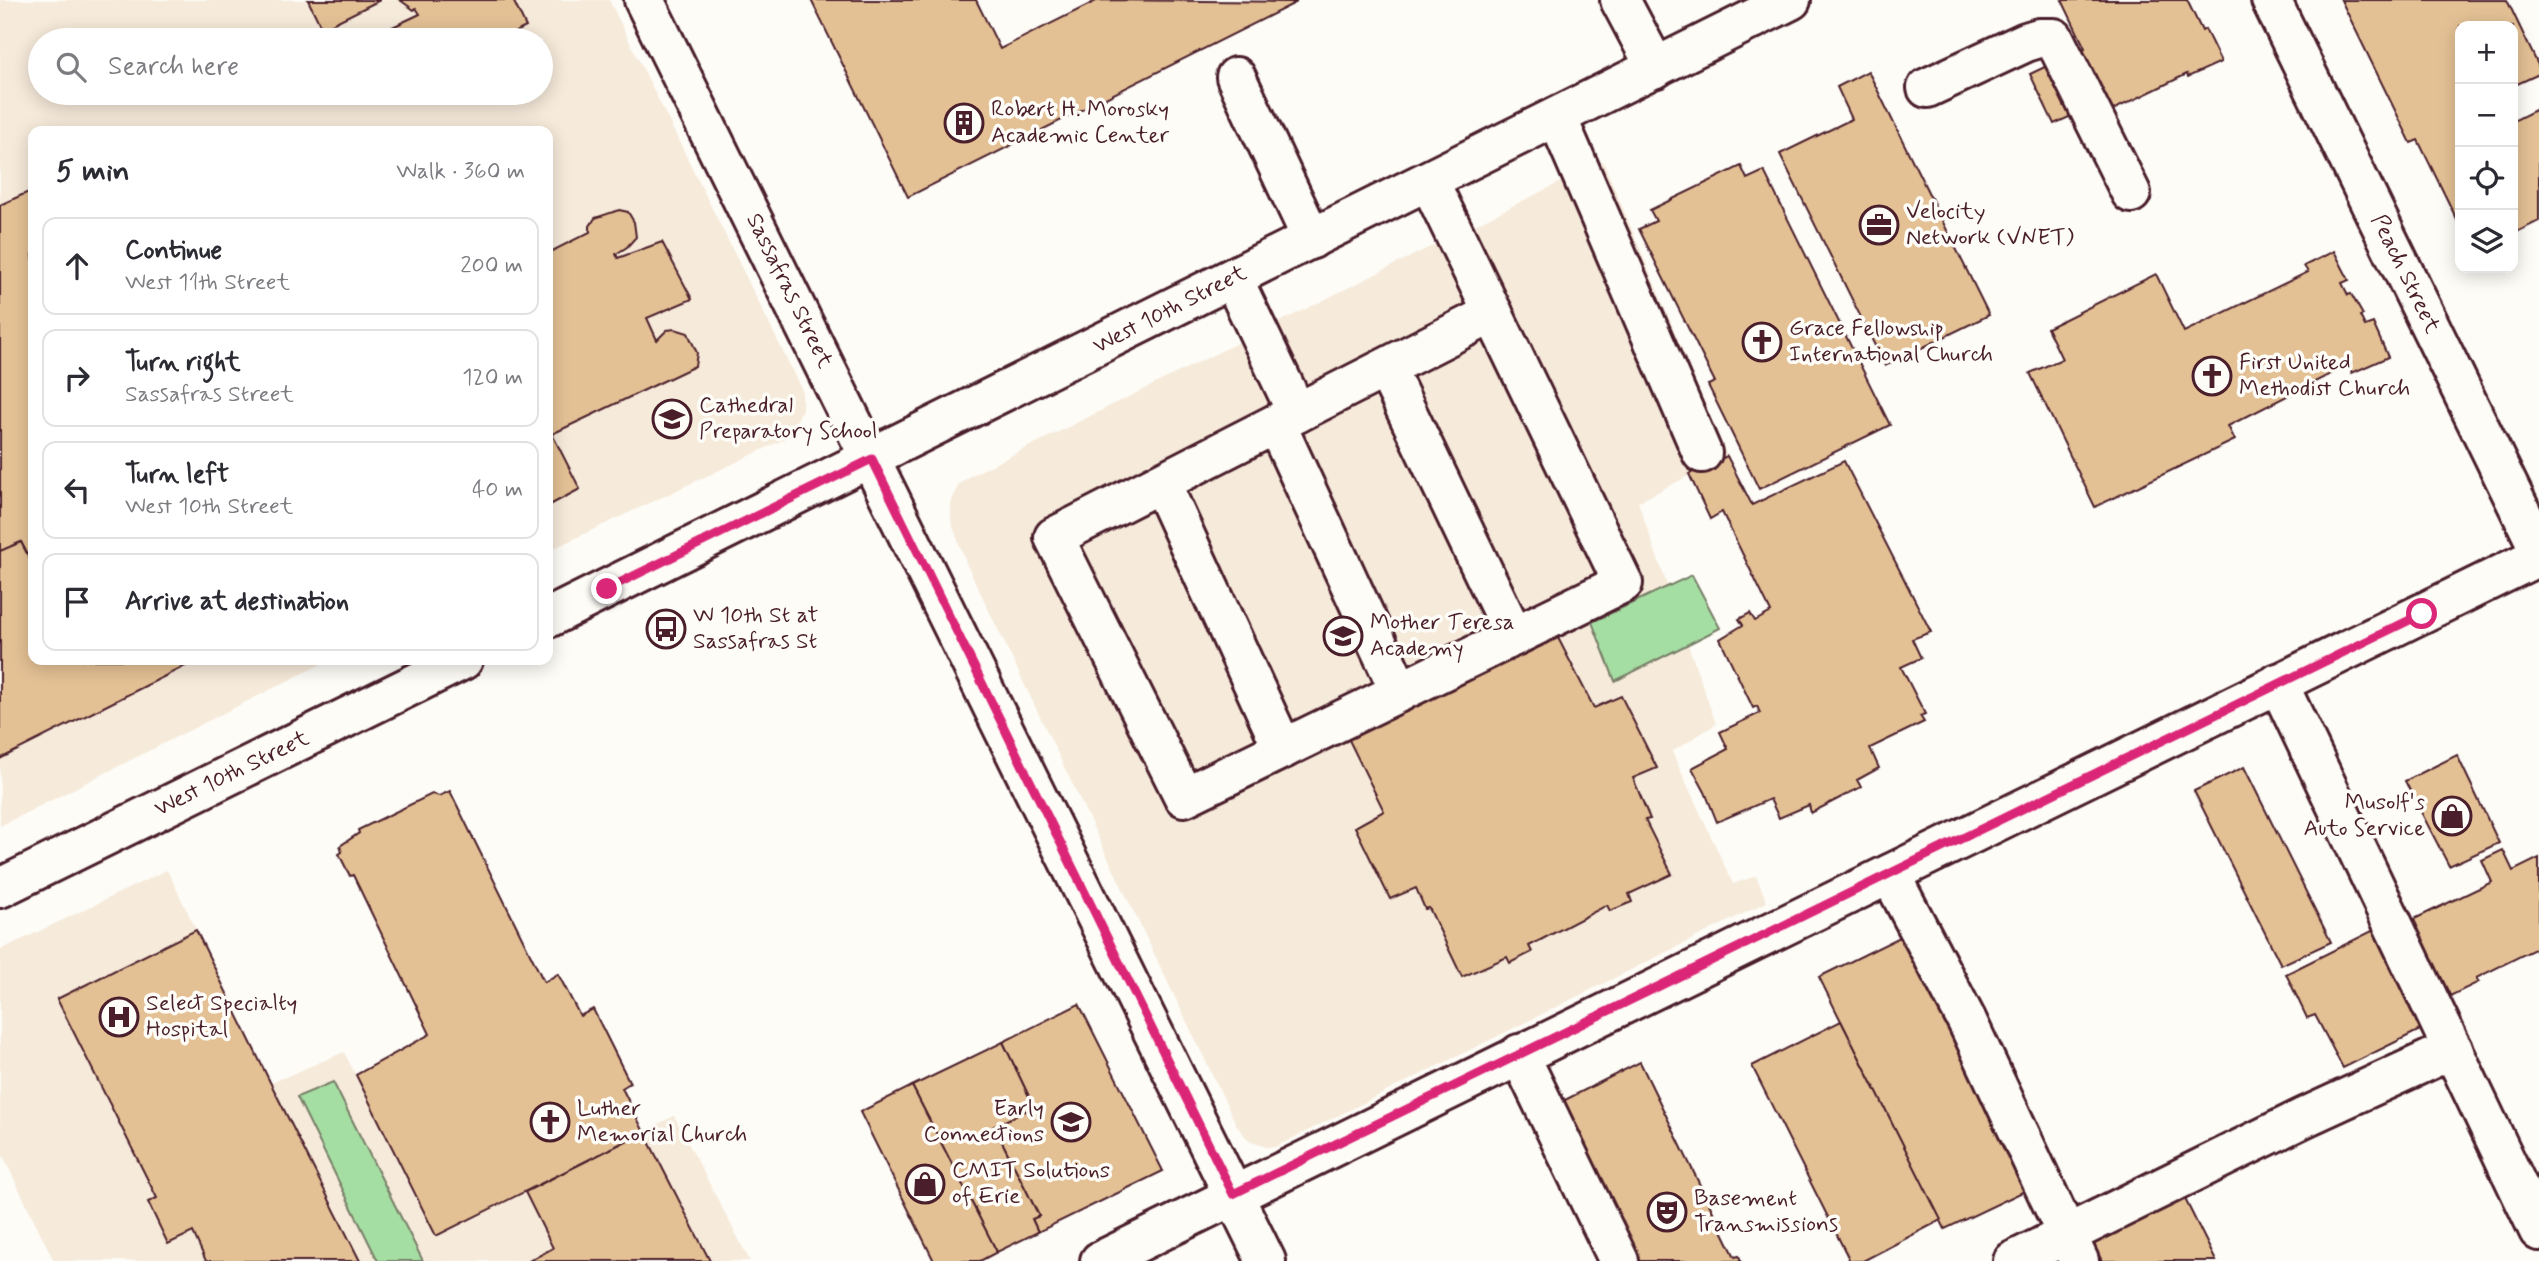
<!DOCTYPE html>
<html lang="en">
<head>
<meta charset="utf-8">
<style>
	:root { --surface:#fff; --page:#f7f7f7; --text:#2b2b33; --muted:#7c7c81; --line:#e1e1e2 }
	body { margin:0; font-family:Mynerve,sans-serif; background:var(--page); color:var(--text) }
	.controls { position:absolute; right:21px; top:21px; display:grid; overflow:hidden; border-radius:14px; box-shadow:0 4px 18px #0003 }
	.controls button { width:63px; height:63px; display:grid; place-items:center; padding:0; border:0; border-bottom:2px solid var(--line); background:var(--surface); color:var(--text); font:35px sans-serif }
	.stop { position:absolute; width:21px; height:21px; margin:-16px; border:5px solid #db2777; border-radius:50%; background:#fff }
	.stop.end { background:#db2777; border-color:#fff; box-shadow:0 2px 7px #0008 }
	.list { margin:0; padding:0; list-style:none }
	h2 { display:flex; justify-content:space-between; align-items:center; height:91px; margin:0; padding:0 28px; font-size:30px }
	h2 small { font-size:23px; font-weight:400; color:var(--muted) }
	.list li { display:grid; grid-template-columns:46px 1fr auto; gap:21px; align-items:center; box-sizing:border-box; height:98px; margin:0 14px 14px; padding:0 14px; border:2px solid var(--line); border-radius:14px }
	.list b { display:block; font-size:26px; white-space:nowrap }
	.list p { margin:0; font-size:23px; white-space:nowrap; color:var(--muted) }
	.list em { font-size:23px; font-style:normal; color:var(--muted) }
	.icon { flex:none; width:38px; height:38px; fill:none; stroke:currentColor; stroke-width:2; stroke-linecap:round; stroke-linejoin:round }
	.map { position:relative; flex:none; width:2539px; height:1261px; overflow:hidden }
	.search { position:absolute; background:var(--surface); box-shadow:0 4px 18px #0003; left:28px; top:28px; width:525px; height:77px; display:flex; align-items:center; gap:18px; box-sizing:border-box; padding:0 24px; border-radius:38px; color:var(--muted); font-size:26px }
	.panel { position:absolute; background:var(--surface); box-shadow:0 4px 18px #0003; left:28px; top:126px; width:525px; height:539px; border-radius:14px }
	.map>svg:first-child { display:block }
</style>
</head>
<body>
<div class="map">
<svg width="2539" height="1261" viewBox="0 0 2539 1261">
	<rect width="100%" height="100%" fill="#fdfcf7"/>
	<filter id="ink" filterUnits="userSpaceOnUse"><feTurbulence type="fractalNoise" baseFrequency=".0143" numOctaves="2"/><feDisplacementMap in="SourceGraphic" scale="14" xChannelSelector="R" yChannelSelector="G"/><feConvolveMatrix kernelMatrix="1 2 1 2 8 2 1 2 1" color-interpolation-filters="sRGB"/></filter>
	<g filter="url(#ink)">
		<!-- built -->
		<g fill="#f6eada" fill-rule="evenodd">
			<path d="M 0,0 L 609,0 L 802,390 L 802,409 L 793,429 L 783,440 L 548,551 L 548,131 L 33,131 L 33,660 L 329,660 L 0,826 ZM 40,40 L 541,40 L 541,93 L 40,93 Z"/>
			<polygon points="1603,161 1727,456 1638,502 1716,724 1672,752 1733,884 1756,876 1767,902 1275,1147 1266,1147 1249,1141 1237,1126 967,565 951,521 951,501 959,484 970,476"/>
			<polygon points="167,870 271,1083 344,1052 436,1236 674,1116 750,1261 54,1261 0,1150 0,950"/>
		</g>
		<!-- green -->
		<g fill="#a5dea3" stroke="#787e67" stroke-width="2">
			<polygon points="1692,575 1720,628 1615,681 1592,622"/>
			<polygon points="333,1082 423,1261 378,1261 297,1097"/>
		</g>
		<!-- building -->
		<g fill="#e4c195" stroke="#4a1f2b" stroke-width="2">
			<polygon points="308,0 380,0 322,29"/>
			<polygon points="400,0 513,0 526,27 500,40 365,40 420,14 416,8 414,10"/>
			<polygon points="811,0 976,0 1000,49 1098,0 1297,2 908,197"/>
			<polygon points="2062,0 2187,0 2202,31 2205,29 2221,62 2188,77 2187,74 2111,111 2106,100 2054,124 2030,74 2085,48"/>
			<polygon points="2341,0 2507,0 2539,67 2539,74 2513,86 2513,26 2460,26 2460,226 2418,140 2411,143"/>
			<polygon points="1868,71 1989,315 1885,366 1780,154 1852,119 1837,87"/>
			<polygon points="367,93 393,93 371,102"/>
			<polygon points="2539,108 2539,221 2513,234 2513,121"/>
			<polygon points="1741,166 1747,179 1764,171 1890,425 1759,489 1708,385 1715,382 1639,229 1656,221 1650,210"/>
			<polygon points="33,190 33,565 21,542 0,552 0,205"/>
			<polygon points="619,210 628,212 634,222 636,237 627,247 616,254 618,258 662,242 692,299 647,318 657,340 667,330 675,329 688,333 697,353 695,366 552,434 580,489 548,506 548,253 590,232 590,226 595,218"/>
			<polygon points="2334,251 2349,280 2342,283 2348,295 2351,294 2363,315 2360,316 2365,326 2373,323 2388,357 2352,373 2348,365 2228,426 2235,440 2095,507 2030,373 2062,359 2047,328 2156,274 2184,332 2308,272 2304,266"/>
			<polygon points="1727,456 1752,505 1844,461 1931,632 1912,639 1921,658 1901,667 1925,714 1920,716 1924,722 1870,748 1879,768 1857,780 1861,787 1811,813 1809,805 1779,818 1770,799 1717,822 1705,792 1692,768 1728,749 1720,732 1760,713 1757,706 1753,708 1720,639 1743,625 1739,619 1750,613 1755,621 1771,612 1722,512 1710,519 1689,474"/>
			<polygon points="21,542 33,565 33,660 197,660 0,759 0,551"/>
			<polygon points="1555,632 1594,708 1621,696 1657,768 1633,778 1650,819 1645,820 1672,874 1629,894 1632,902 1610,911 1607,905 1529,946 1532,952 1510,963 1507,957 1462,977 1429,908 1425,909 1416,888 1390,899 1355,827 1384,811 1347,736"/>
			<polygon points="2457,755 2499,843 2449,866 2405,781"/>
			<polygon points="2244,767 2331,942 2281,965 2194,791"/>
			<polygon points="450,791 544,982 558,974 580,1016 593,1009 630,1083 622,1088 644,1132 436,1236 356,1075 430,1034 353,875 350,876 339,854 342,852 340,846 359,833 358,830 432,794 439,796"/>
			<polygon points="2503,850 2513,871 2539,858 2539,947 2476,978 2479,982 2444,999 2408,922 2492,882 2482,860"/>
			<polygon points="196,930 271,1084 360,1261 206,1261 193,1232 168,1244 148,1202 157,1198 57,999"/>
			<polygon points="2374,930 2422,1029 2343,1068 2315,1015 2307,1018 2286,974"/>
			<polygon points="1906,934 2033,1187 1945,1229 1819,977"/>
			<polygon points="1079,1004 1163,1171 1038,1232 1032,1219 1039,1216 994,1126 1034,1107 1003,1042"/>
			<polygon points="1841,1021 1941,1220 1863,1261 1850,1261 1752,1066"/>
			<polygon points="1003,1042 1034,1107 994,1126 1039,1216 1032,1219 1038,1232 997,1252 912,1086"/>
			<polygon points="1640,1062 1735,1257 1739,1256 1741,1261 1634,1261 1557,1104"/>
			<polygon points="912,1086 997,1252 980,1261 934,1261 860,1112"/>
			<polygon points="644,1132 710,1261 529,1261 553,1248 525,1192"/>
			<polygon points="2181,1191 2216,1261 2102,1261 2089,1236"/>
		</g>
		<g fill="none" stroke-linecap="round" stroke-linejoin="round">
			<defs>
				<g id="minor">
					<polyline points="644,0 1266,1261"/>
					<polyline points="1620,0 1656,68"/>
					<polyline points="1236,77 1312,239"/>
					<polyline points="1927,88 2026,42 2039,38 2054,38 2131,193"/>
					<polyline points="1557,117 1702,453"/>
					<polyline points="1233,279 1297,413 1054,537 1184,797 1623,583 1429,181"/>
					<polyline points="1386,368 1514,636"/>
					<polyline points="1297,413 1493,313"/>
					<polyline points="1276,424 1400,692"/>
					<polyline points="1161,483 1283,749"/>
					<polyline points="548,618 1791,0"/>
					<polyline points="2278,683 2539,1231"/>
					<polyline points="1890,874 1967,1021 2079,1261"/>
					<polyline points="0,888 463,660"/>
					<polyline points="1519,1054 1619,1261"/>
					<polyline points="1100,1261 2539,556"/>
					<polyline points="2013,1261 2303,1118 2453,1049"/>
				</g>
				<polyline id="major" points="2271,0 2539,549"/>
			</defs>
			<!-- minor casing -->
			<use href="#minor" stroke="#4a1f2b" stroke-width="44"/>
			<!-- major casing -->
			<use href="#major" stroke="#4a1f2b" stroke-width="44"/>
			<!-- minor -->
			<use href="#minor" stroke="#fdfcf7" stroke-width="38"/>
			<!-- major -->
			<use href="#major" stroke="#fdfcf7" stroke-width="38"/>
		</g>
	</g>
	<g fill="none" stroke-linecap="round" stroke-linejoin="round" filter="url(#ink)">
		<!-- route -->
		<polyline stroke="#db2777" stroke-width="9" points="607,589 872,459 1233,1194 2422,614"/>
	</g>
	<!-- icons -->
	<defs>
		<symbol id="building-ring" viewBox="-11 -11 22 22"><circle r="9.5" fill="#fdfcf7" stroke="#4a1f2b" stroke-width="1.5"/><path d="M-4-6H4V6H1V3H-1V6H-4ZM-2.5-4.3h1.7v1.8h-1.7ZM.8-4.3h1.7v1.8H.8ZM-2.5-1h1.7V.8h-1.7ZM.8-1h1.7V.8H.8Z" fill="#4a1f2b"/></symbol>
		<symbol id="office-ring" viewBox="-11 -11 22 22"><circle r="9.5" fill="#fdfcf7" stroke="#4a1f2b" stroke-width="1.5"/><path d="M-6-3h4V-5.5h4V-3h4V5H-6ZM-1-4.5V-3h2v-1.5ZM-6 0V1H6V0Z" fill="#4a1f2b"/></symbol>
		<symbol id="church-ring" viewBox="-11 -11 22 22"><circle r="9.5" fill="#fdfcf7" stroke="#4a1f2b" stroke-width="1.5"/><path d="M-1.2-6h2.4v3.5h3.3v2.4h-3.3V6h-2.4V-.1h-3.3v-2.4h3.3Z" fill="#4a1f2b"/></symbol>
		<symbol id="school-ring" viewBox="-11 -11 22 22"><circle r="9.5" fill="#fdfcf7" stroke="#4a1f2b" stroke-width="1.5"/><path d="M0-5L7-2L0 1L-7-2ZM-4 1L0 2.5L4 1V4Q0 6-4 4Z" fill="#4a1f2b"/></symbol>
		<symbol id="bus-ring" viewBox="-11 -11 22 22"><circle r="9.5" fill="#fdfcf7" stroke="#4a1f2b" stroke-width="1.5"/><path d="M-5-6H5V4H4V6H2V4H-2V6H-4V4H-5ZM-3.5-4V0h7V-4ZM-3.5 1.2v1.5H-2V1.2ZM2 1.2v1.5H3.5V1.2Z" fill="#4a1f2b"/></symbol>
		<symbol id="shop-ring" viewBox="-11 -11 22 22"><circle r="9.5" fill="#fdfcf7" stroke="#4a1f2b" stroke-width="1.5"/><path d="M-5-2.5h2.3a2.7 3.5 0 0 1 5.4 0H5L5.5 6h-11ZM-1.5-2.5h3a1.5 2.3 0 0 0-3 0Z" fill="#4a1f2b"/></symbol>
		<symbol id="hospital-ring" viewBox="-11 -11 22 22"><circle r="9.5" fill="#fdfcf7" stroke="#4a1f2b" stroke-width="1.5"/><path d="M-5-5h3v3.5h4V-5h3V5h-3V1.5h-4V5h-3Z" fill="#4a1f2b"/></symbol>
		<symbol id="theatre-ring" viewBox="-11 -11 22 22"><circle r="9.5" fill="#fdfcf7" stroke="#4a1f2b" stroke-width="1.5"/><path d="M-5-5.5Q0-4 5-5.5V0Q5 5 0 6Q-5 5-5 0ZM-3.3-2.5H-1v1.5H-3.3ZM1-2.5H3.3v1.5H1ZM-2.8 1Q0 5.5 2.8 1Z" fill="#4a1f2b"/></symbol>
	</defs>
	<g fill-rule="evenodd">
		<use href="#building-ring" x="942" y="101" width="44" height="44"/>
		<use href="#office-ring" x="1857" y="203" width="44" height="44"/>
		<use href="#church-ring" x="1740" y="320" width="44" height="44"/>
		<use href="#church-ring" x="2190" y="354" width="44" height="44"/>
		<use href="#school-ring" x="650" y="397" width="44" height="44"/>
		<use href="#bus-ring" x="644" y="607" width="44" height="44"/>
		<use href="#school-ring" x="1321" y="614" width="44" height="44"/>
		<use href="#shop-ring" x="2430" y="794" width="44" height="44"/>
		<use href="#hospital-ring" x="97" y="995" width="44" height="44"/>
		<use href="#church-ring" x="528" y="1100" width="44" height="44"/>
		<use href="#school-ring" x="1049" y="1100" width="44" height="44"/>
		<use href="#shop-ring" x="903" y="1162" width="44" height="44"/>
		<use href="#theatre-ring" x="1645" y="1190" width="44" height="44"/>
	</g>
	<g text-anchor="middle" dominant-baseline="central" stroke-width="7" stroke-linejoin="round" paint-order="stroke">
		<!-- poi labels -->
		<g font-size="23" fill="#4a1f2b" stroke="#fdfcf7" text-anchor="start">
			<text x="991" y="110">Robert H. Morosky<tspan x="991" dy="26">Academic Center</tspan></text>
			<text x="1906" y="212">Velocity<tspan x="1906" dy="26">Network (VNET)</tspan></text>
			<text x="1789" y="329">Grace Fellowship<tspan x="1789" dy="26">International Church</tspan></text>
			<text x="2239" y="363">First United<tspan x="2239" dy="26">Methodist Church</tspan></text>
			<text x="699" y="406">Cathedral<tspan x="699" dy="26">Preparatory School</tspan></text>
			<text x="693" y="616">W 10th St at<tspan x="693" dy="26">Sassafras St</tspan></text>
			<text x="1370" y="623">Mother Teresa<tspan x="1370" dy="26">Academy</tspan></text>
			<text x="2425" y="803" text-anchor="end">Musolf's<tspan x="2425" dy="26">Auto Service</tspan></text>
			<text x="146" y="1004">Select Specialty<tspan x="146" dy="26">Hospital</tspan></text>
			<text x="577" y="1109">Luther<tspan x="577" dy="26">Memorial Church</tspan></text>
			<text x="1044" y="1109" text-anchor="end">Early<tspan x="1044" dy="26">Connections</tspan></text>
			<text x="952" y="1171">CMIT Solutions<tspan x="952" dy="26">of Erie</tspan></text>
			<text x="1694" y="1199">Basement<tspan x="1694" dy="26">Transmissions</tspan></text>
		</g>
		<!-- street labels -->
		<g font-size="23" fill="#4a1f2b" stroke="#fdfcf7">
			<text transform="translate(2405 274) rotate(64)">Peach Street</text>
			<text transform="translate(789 291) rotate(64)">Sassafras Street</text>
			<text transform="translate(1170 310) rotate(-27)">West 10th Street</text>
			<text transform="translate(232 774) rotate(-26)">West 10th Street</text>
		</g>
	</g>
</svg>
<div class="controls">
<button>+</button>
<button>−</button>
<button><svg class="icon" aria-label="locate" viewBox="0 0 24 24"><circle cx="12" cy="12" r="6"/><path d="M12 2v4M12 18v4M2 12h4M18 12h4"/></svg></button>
<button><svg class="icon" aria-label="layers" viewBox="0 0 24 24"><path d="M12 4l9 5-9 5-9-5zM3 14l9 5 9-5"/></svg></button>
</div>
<div class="stop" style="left:2422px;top:614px"></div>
<div class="stop end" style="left:607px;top:589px"></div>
<div class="search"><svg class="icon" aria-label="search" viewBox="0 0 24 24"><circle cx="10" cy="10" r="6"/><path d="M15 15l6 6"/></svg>Search here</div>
<section class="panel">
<h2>5 min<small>Walk · 360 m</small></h2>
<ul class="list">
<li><svg class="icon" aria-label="ahead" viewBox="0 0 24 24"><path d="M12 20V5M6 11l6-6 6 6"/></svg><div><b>Continue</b><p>West 11th Street</p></div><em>200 m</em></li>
<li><svg class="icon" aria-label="right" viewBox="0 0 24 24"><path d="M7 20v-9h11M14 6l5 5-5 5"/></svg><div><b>Turn right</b><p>Sassafras Street</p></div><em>120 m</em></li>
<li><svg class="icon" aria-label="left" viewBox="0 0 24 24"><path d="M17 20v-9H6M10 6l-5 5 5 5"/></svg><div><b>Turn left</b><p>West 10th Street</p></div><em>40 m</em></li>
<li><svg class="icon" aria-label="arrive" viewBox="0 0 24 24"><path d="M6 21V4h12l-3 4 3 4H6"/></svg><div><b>Arrive at destination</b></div></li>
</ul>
</section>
</div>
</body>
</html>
